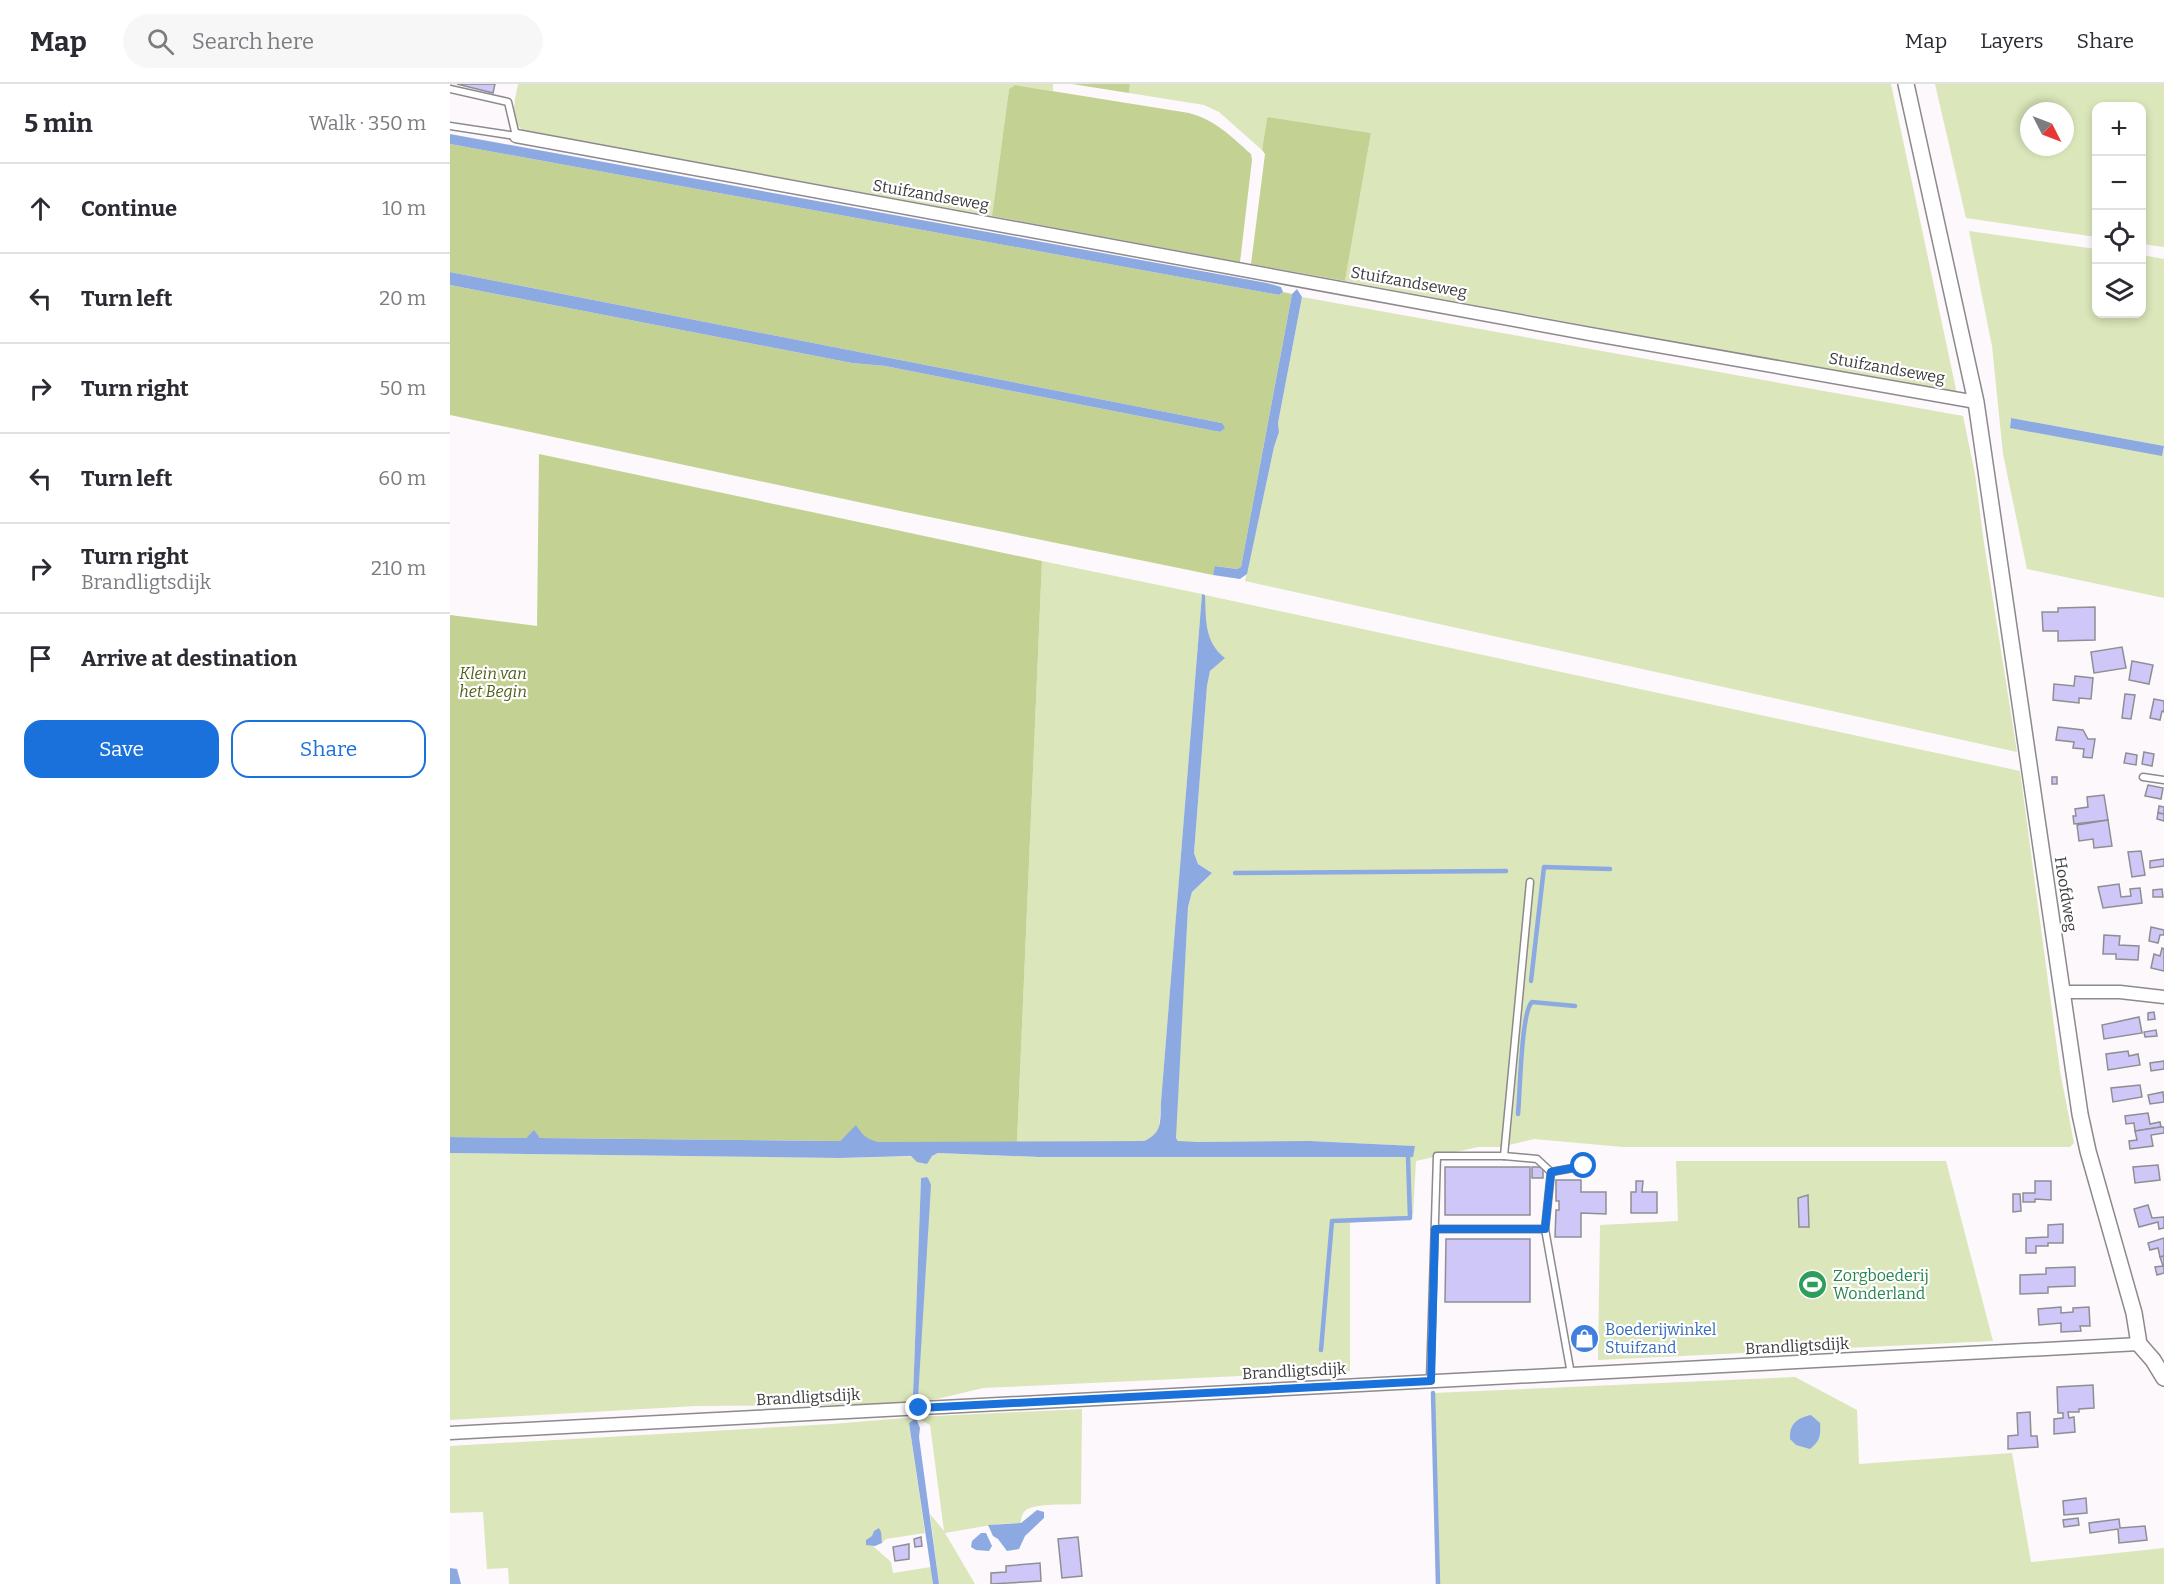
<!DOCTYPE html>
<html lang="en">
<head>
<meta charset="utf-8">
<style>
	:root { --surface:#fff; --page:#f7f7f7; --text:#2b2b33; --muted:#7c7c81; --line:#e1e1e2; --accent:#1b71db }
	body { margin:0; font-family:Bitter,serif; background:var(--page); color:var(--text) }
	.controls { position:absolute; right:18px; top:18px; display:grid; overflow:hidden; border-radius:12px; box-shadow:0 3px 9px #0003 }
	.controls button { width:54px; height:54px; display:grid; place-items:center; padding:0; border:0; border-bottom:2px solid var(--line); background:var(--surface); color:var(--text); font:30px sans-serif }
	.compass { position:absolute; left:1570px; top:18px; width:54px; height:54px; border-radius:50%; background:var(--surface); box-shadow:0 3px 9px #0003; rotate:132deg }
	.stop { position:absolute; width:18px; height:18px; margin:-14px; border:4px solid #1b71db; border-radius:50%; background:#fff }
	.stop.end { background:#1b71db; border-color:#fff; box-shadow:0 2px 6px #0008 }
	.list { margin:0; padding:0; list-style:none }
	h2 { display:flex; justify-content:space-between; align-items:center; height:78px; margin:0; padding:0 24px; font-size:26px }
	h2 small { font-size:20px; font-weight:400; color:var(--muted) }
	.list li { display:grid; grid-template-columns:39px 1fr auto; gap:18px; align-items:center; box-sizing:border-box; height:90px; padding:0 24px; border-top:2px solid var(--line) }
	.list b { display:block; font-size:22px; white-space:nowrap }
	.list p { margin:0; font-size:20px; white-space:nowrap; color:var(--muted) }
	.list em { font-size:20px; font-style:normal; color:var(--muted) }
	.actions { display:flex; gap:12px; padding:18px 24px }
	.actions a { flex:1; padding:14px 0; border:2px solid var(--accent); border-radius:18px; text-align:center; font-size:21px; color:var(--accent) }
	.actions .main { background:var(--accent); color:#fff }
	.icon { flex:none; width:33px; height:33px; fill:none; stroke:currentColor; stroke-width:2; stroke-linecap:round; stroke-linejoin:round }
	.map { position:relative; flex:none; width:1714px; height:1500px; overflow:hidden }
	header { display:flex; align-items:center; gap:36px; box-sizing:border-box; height:84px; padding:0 30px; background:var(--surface); border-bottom:2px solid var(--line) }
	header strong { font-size:28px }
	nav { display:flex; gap:33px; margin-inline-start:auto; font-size:21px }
	.search { width:420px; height:54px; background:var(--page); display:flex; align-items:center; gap:15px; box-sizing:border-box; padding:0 21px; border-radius:33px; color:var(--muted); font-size:22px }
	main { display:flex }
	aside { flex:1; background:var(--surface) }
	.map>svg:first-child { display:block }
</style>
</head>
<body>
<header>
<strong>Map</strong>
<div class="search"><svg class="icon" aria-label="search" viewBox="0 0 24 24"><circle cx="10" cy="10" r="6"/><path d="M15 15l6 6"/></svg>Search here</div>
<nav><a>Map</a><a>Layers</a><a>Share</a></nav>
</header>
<main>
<aside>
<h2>5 min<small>Walk · 350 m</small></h2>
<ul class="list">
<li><svg class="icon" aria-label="ahead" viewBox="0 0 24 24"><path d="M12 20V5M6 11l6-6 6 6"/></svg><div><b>Continue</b></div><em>10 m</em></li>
<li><svg class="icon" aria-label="left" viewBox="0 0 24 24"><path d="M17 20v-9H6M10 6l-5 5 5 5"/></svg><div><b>Turn left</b></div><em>20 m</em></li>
<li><svg class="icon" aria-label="right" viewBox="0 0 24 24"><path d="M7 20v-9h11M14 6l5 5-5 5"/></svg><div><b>Turn right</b></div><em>50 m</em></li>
<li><svg class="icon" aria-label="left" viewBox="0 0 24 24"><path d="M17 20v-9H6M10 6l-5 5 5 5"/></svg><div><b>Turn left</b></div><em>60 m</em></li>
<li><svg class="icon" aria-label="right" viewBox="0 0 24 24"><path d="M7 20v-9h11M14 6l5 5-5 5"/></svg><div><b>Turn right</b><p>Brandligtsdijk</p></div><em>210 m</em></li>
<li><svg class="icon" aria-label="arrive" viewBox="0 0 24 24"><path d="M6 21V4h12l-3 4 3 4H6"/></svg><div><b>Arrive at destination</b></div></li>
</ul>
<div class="actions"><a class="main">Save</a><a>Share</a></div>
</aside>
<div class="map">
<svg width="1714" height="1500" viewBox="0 0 1714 1500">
	<rect width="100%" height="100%" fill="#fcf8fc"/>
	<!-- green -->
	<g fill="#dbe6ba" fill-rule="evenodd">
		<path d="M 68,0 L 603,0 L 603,7 L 565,1 L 559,5 L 542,132 L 75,47 C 58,38 65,16 68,0 Z"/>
		<polygon points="680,0 1441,0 1507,310 895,197 921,49 819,33 817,34 812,66 769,28 754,21 679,9"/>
		<path d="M 1485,0 L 1714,0 L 1714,163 L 1692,160 L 1692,22 L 1646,22 L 1646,153 L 1516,134 ZM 1579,27 L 1615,27 L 1615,63 L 1579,63 Z"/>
		<polygon points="1519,147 1646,165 1646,230 1692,230 1692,171 1714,175 1714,362 1561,334 1560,343 1712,371 1714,363 1714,514 1577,485 1553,370 1542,262"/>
		<polygon points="852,213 1513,332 1525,390 1534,459 1567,668 795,497 824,363 829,348 828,339"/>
		<polygon points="592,477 752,510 709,1044 705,1052 694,1057 567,1058"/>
		<path d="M 755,511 L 1570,687 L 1610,987 L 1624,1059 L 1620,1063 L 1173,1063 L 1084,1055 L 1050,1063 L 1028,1063 L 966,1077 L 963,1131 L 900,1139 L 900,1287 L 533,1304 L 466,1320 L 246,1322 L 0,1336 L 0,1069 L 390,1074 L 482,1072 L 488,1069 L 589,1073 L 725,1073 L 728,1057 L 725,1053 L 738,823 L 742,808 L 762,789 L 748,780 L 744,769 L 757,602 L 760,587 L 766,580 C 765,570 763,565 759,556 C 754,542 755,526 755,511 ZM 860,1057 L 965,1062 L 962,1073 L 745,1073 L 747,1058 ZM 475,1093 L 463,1313 L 471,1094 Z"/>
		<polygon points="1226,1077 1496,1077 1543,1257 1148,1276 1150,1141 1228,1137"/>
		<polygon points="1345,1293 1407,1326 1409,1380 1562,1369 1581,1478 1714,1464 1714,1500 989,1500 983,1309"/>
		<path d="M 632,1325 L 631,1420 C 619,1421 585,1419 576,1426 C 572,1429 571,1434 571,1439 L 547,1440 L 495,1449 L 525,1500 L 489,1500 L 480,1430 L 494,1447 L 480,1341 L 467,1334 L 459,1339 L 475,1449 L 436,1455 L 432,1459 L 432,1455 L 423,1462 L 441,1478 L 443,1489 L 481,1483 L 483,1500 L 59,1500 L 58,1484 L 37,1485 L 33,1428 L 0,1429 L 0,1362 L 382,1340 L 466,1333 Z"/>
	</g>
	<!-- forest -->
	<g fill="#c3d292">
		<polygon points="622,0 680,0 679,9"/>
		<path d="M 565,1 L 739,29 C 765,36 781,52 801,70 L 802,76 L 790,178 L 542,132 L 559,5 Z"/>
		<polygon points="819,33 921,49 895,197 801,180 815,70 812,66 817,34"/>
		<polygon points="0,60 829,211 833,208 842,210 791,483 787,485 766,482 763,491 455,428 0,331 0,201 402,279 435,282 770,348 774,344 772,339 0,188"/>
		<polygon points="89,370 592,477 567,1058 432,1058 420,1057 413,1052 396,1051 390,1057 384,1057 90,1054 84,1047 76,1054 0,1053 0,531 87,542"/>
	</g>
	<!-- water -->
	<g fill="#8caae1">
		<polygon points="0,50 817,199 831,203 833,208 829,211 0,60"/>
		<polygon points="0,188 772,339 775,344 770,348 435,282 402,279 0,201"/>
		<polygon points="847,205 852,213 828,339 829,348 824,363 797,490 790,495 763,491 765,482 787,485 791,483 842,210"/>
		<polygon points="1561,334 1714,362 1712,372 1560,344"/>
		<path d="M 752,510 L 755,511 C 756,535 754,558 775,574 L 760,587 L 757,602 L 744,769 L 748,780 L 762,789 L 742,808 L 738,823 L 726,1054 L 728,1057 L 747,1058 L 860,1057 L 965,1062 L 963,1073 L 589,1073 L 488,1069 L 482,1072 L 477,1080 L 467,1078 L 461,1072 L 390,1074 L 0,1069 L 0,1053 L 76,1054 L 84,1046 L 90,1054 L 384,1057 L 390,1057 L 406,1041 C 413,1052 418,1057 432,1058 L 694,1057 C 713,1049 710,1037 711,1018 Z"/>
		<polygon points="476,1093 478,1094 481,1101 468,1314 463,1313 471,1094"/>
		<path d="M 1361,1331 L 1370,1339 C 1371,1351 1370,1357 1360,1365 L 1346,1361 L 1340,1355 C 1339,1340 1347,1334 1361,1331 Z"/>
		<polygon points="466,1334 470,1344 469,1353 489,1500 483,1500 459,1339"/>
		<polygon points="587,1426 594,1428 594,1434 575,1452 569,1465 557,1467 548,1455 543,1452 538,1441 571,1439"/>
		<polygon points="429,1444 431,1448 432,1459 425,1462 416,1461 416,1456 422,1452 424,1447"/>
		<polygon points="531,1449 536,1449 542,1462 539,1467 526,1466 521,1463 522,1457"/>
		<polygon points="0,1484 7,1485 11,1500 0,1500"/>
	</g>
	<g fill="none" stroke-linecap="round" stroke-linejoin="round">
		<!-- stream -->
		<g stroke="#8caae1" stroke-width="4.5">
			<polyline points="785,789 1056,787"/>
			<polyline points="1081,897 1094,783 1160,785"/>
			<path d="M 1068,1030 C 1070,1011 1071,928 1082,918 L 1125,922"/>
			<polyline points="871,1266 882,1137 960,1134 958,1073"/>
			<polyline points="983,1309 988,1500"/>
		</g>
	</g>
	<!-- building -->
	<g fill="#cfc7f8" stroke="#8e8e93" stroke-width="1.5">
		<polygon points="7,0 45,0 43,9"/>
		<polygon points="1645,523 1645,556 1608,557 1608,547 1593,547 1592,528 1608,528 1608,524"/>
		<polygon points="1672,563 1676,584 1644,589 1641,568"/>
		<polygon points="1682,577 1703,581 1699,600 1679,596"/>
		<polygon points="1625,592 1643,594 1641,615 1629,614 1629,619 1603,616 1604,600 1624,602"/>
		<polygon points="1675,610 1685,611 1681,635 1672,634"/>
		<polygon points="1704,615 1714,617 1714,628 1712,627 1710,636 1700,634"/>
		<polygon points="1608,643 1633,646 1638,655 1645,655 1642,674 1633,673 1634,665 1623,664 1624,658 1606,656"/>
		<polygon points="1694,668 1704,670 1702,682 1692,680"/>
		<polygon points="1676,669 1687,671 1686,681 1674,679"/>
		<rect x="1602" y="693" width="5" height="7"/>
		<polygon points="1698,701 1713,704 1711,715 1695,712"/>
		<polygon points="1654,711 1658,736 1624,740 1623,732 1626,732 1625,725 1638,723 1637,713"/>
		<polygon points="1709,722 1714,723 1714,730 1708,729"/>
		<polygon points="1708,729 1714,730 1714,737 1707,735"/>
		<polygon points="1658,736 1662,762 1644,764 1643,755 1629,757 1627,741"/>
		<polygon points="1691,767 1695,791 1682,793 1678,768"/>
		<polygon points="1714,775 1714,782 1700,784 1700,777"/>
		<polygon points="1669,800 1671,813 1681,812 1680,805 1690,804 1692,819 1653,824 1648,803"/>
		<polygon points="1712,805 1713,813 1703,813 1703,806"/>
		<polygon points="1701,843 1714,846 1714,851 1710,851 1708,859 1699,857"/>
		<polygon points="1654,851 1670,852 1669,861 1689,862 1688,876 1666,875 1666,870 1653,870"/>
		<polygon points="1712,864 1714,865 1714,887 1701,884 1704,870 1710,872"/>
		<polygon points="1704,928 1705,935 1698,936 1698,929"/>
		<polygon points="1689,933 1692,949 1654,955 1652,941"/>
		<polygon points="1706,946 1707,952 1695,953 1694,948"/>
		<polygon points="1678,967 1679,972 1688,970 1690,981 1658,986 1656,970"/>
		<polygon points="1714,977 1714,985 1701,987 1700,979"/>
		<polygon points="1690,1001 1692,1013 1663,1018 1661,1004"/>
		<polygon points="1713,1008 1714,1018 1700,1020 1698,1011"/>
		<polygon points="1698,1029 1700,1040 1710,1038 1711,1043 1685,1047 1684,1039 1676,1040 1675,1032"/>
		<polygon points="1711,1043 1714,1043 1714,1049 1701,1051 1703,1062 1680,1065 1679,1057 1687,1056 1685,1047"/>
		<polygon points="1708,1081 1710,1096 1685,1099 1683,1083"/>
		<rect x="995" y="1083" width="85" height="48"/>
		<rect x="1082" y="1083" width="11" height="11"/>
		<polygon points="1106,1096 1131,1096 1131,1108 1156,1108 1156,1130 1131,1129 1131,1153 1105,1153 1106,1126 1109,1126 1109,1117 1106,1117"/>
		<polygon points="1186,1097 1193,1097 1192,1108 1207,1108 1207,1129 1181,1129 1181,1108 1186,1108"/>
		<polygon points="1585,1097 1601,1097 1601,1116 1585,1115 1585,1118 1573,1118 1573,1109 1585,1109"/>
		<polygon points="1563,1110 1570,1110 1571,1127 1563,1128"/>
		<polygon points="1358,1111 1359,1143 1349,1143 1348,1114"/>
		<polygon points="1698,1121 1702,1134 1714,1133 1714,1144 1709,1145 1708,1138 1689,1143 1684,1125"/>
		<polygon points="1613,1140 1613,1159 1598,1159 1598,1162 1586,1162 1586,1169 1576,1169 1576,1154 1598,1153 1598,1141"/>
		<polygon points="1714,1154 1714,1172 1710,1173 1708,1164 1700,1166 1698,1159"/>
		<polygon points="996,1155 1080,1155 1080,1218 995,1218"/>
		<polygon points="1714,1172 1714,1189 1707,1191 1705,1183 1713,1182 1710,1173"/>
		<polygon points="1625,1183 1625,1202 1598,1203 1598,1209 1570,1210 1570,1191 1596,1190 1596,1184"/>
		<polygon points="1611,1223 1611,1229 1623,1228 1623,1224 1639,1223 1640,1242 1630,1242 1631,1247 1611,1248 1611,1239 1589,1241 1588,1225"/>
		<polygon points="1141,1243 1141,1264 1130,1264 1130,1244"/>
		<polygon points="1643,1301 1644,1324 1629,1325 1629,1328 1618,1328 1619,1334 1624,1333 1625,1348 1604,1350 1604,1335 1613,1334 1613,1329 1608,1329 1607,1303"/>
		<polygon points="1580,1328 1581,1352 1587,1352 1588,1363 1558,1365 1558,1352 1568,1351 1567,1329"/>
		<polygon points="1636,1414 1637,1429 1614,1431 1613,1417"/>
		<polygon points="1628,1434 1629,1441 1614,1443 1613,1436"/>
		<polygon points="1669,1435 1670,1444 1695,1442 1697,1456 1669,1459 1668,1445 1640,1449 1639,1439"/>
		<polygon points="471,1453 472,1462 465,1463 464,1455"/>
		<polygon points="628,1453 632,1492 612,1494 608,1455"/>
		<polygon points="459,1460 459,1475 445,1477 443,1463"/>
		<polygon points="590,1479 591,1497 541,1500 541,1489 556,1488 556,1482"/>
	</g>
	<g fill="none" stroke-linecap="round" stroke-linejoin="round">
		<defs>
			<g id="service">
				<polyline points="0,5 58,18 66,52 0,42"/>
				<polyline points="1693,693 1714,696"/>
				<polyline points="1054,1072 1087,1075 1101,1088"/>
				<polyline points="985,1145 1095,1145 1101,1088 1134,1082"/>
				<polyline points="1095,1145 1121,1290"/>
				<polyline points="980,1297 987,1072 1054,1072 1080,798"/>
			</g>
			<g id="minor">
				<polyline points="66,52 1140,250 1526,318"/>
				<polyline points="1613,908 1670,908 1714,913"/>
				<polyline points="0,1349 1689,1260"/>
			</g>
			<polyline id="tertiary" points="1456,0 1526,318 1630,1030 1638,1067 1684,1229 1689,1260 1703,1276 1714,1294"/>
		</defs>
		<!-- service casing -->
		<use href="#service" stroke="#8d898c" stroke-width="9"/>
		<!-- minor casing -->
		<use href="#minor" stroke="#8d898c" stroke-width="15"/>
		<!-- tertiary casing -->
		<use href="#tertiary" stroke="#8d898c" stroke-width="18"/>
		<!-- service -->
		<use href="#service" stroke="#fff" stroke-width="6"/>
		<!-- minor -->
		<use href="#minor" stroke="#fff" stroke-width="12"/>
		<!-- tertiary -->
		<use href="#tertiary" stroke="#fff" stroke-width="15"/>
	</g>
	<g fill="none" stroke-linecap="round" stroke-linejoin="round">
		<!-- route -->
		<polyline stroke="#1b71db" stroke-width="8" points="469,1324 981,1297 985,1145 1095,1145 1101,1088 1134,1082"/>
	</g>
	<!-- icons -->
	<defs>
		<symbol id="stadium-disc" viewBox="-11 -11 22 22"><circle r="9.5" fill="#2e9e5b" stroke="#fff"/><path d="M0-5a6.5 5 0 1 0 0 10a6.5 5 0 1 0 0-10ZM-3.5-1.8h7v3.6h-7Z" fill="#fff"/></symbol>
		<symbol id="shop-disc" viewBox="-11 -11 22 22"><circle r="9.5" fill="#3f7fe0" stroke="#fff"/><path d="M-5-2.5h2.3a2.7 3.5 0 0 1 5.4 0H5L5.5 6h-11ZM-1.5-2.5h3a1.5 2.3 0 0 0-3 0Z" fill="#fff"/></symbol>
	</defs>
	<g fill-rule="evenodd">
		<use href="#stadium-disc" x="1346" y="1184" width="33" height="33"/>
		<use href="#shop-disc" x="1118" y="1238" width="33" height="33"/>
	</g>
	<g text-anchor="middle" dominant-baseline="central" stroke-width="4.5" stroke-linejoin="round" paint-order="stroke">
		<!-- street labels -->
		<g font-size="16" fill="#3e3c3d" stroke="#fff">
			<text transform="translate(481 111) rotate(10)">Stuifzandseweg</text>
			<text transform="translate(959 198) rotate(10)">Stuifzandseweg</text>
			<text transform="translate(1437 284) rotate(10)">Stuifzandseweg</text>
			<text transform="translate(1616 810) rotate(81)">Hoofdweg</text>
			<text transform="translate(1347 1262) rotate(-3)">Brandligtsdijk</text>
			<text transform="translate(844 1287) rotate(-3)">Brandligtsdijk</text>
			<text transform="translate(358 1313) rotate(-3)">Brandligtsdijk</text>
		</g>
		<!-- park labels -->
		<g font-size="16" font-style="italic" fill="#525f1a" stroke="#fff">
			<text x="43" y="589">Klein van<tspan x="43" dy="18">het Begin</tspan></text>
		</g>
		<!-- leisure labels -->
		<g font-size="16" fill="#27864d" stroke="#fff" text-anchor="start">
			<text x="1383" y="1191">Zorgboederij<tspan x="1383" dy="18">Wonderland</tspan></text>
		</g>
		<!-- shop labels -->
		<g font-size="16" fill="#366cbe" stroke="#fff" text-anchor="start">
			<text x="1155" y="1245">Boederijwinkel<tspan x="1155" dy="18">Stuifzand</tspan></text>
		</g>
	</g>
</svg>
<div class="controls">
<button>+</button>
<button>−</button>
<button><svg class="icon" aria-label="locate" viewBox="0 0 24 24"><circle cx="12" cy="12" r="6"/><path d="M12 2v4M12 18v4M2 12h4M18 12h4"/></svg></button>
<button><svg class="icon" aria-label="layers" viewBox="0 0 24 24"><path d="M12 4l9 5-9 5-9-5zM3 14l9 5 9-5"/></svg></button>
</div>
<svg class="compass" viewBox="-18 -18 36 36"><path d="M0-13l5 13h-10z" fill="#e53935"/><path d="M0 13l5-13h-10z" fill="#7c7c81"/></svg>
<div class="stop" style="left:1134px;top:1082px"></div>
<div class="stop end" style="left:469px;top:1324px"></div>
</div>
</main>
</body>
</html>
